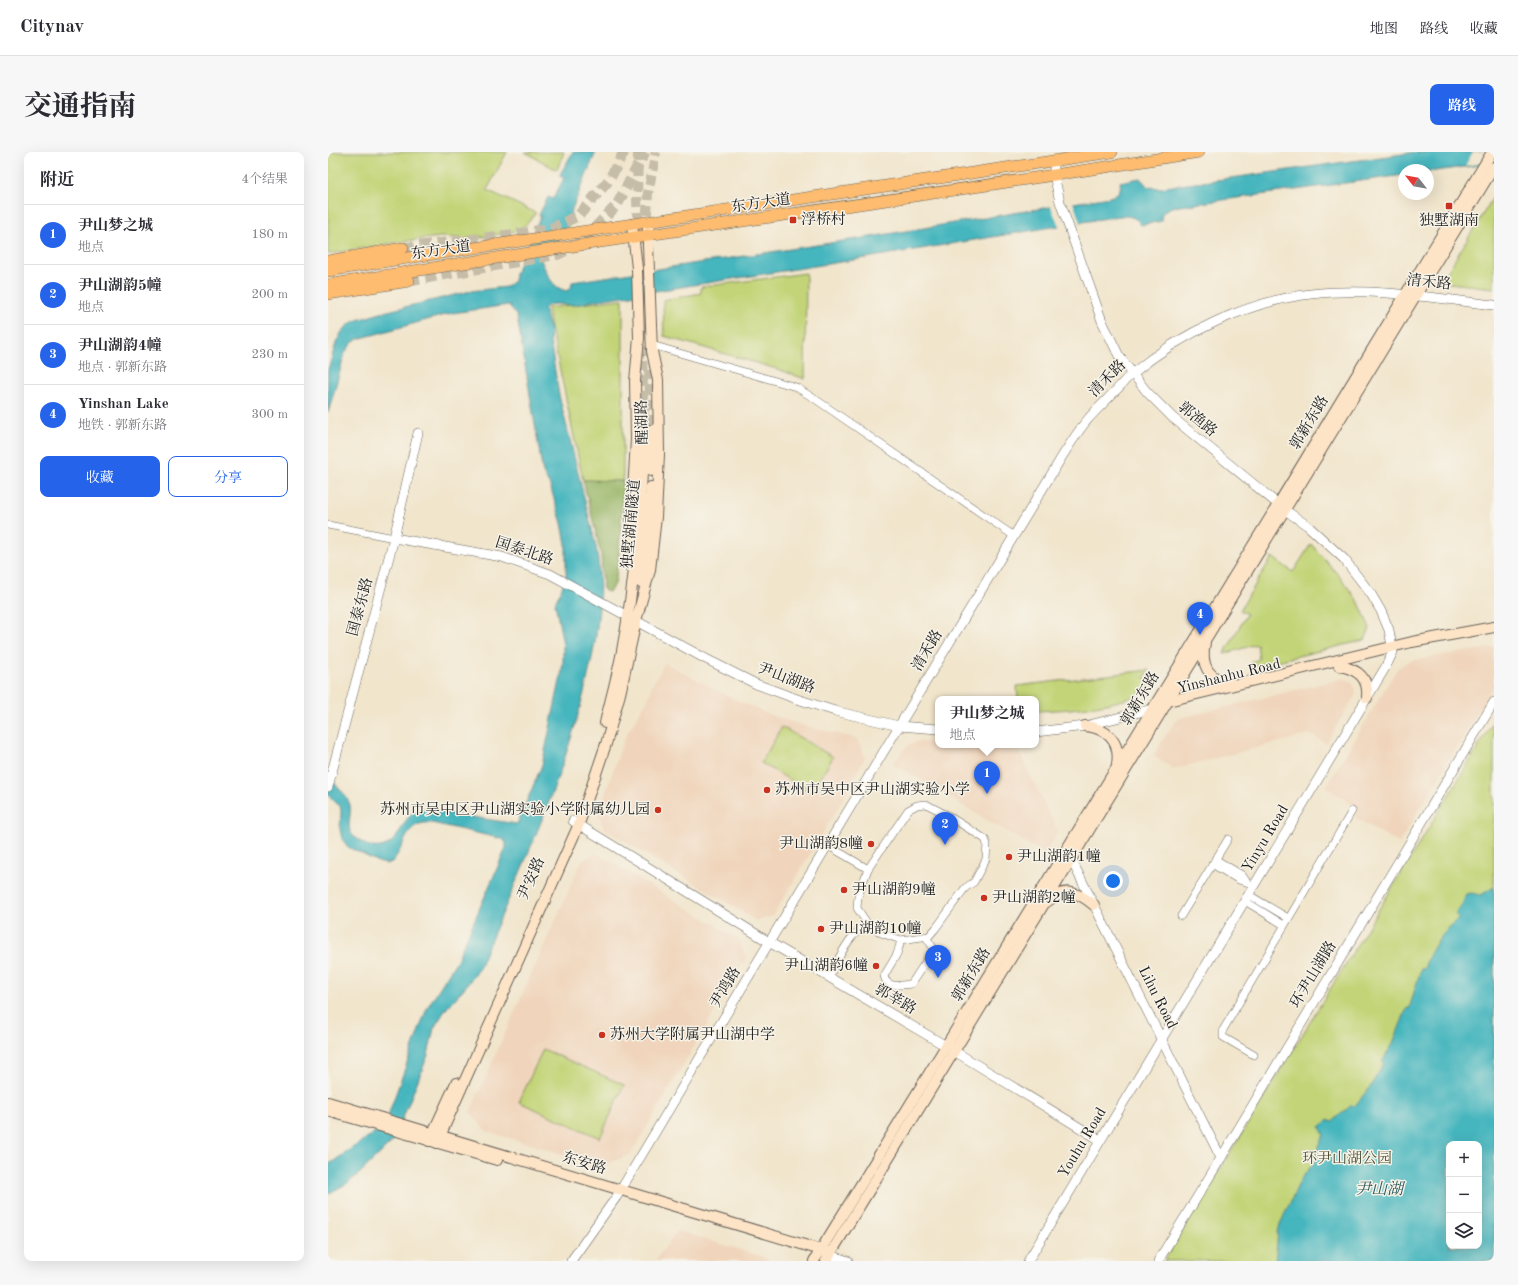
<!DOCTYPE html>
<html lang="zh">
<head>
<meta charset="utf-8">
<style>
	:root { --surface:#fff; --page:#f7f7f7; --text:#2b2b33; --muted:#7c7c81; --line:#e1e1e2; --accent:#2563eb }
	body { margin:0; font-family:"Old Standard TT","Noto Serif SC",serif; background:var(--page); color:var(--text) }
	.controls { position:absolute; right:12px; bottom:12px; display:grid; overflow:hidden; border-radius:8px; box-shadow:0 4px 16px #0002 }
	.controls button { width:36px; height:36px; display:grid; place-items:center; padding:0; border:0; border-bottom:1px solid var(--line); background:var(--surface); color:var(--text); font:20px sans-serif }
	.compass { position:absolute; left:1070px; top:12px; width:36px; height:36px; border-radius:50%; background:var(--surface); box-shadow:0 4px 16px #0002; rotate:301deg }
	.you { position:absolute; left:785px; top:729px; width:14px; height:14px; margin:-10px; border:3px solid #fff; border-radius:50%; background:#1a73e8; box-shadow:0 0 0 6px #1a73e833 }
	.badge { display:grid; place-items:center; width:26px; height:26px; border-radius:50%; background:var(--accent); color:#fff; font-size:13px; font-weight:700 }
	.pin { position:absolute; translate:-50% -33px; filter:drop-shadow(0 1px 2px #0008) }
	.pin::after { content:''; position:absolute; top:21px; width:14px; height:12px; background:inherit; clip-path:polygon(0 0,100% 0,50% 100%) }
	.popup { position:absolute; left:607px; top:544px; width:104px; height:52px; box-sizing:border-box; display:grid; place-content:center; border-radius:8px; background:var(--surface); filter:drop-shadow(0 1px 3px #0005); font-size:13px; white-space:nowrap; color:var(--muted) }
	.popup b { font-size:15px; color:var(--text) }
	.popup::after { content:''; position:absolute; left:50%; top:100%; margin-left:-8px; border:8px solid transparent; border-top-color:var(--surface) }
	.list { margin:0; padding:0; list-style:none }
	h2 { display:flex; justify-content:space-between; align-items:center; height:52px; margin:0; padding:0 16px; font-size:17px }
	h2 small { font-size:13px; font-weight:400; color:var(--muted) }
	.list li { display:grid; grid-template-columns:26px 1fr auto; gap:12px; align-items:center; box-sizing:border-box; height:60px; padding:0 16px; border-top:1px solid var(--line) }
	.list b { display:block; font-size:15px; white-space:nowrap }
	.list p { margin:0; font-size:13px; white-space:nowrap; color:var(--muted) }
	.list em { font-size:13px; font-style:normal; color:var(--muted) }
	.actions { display:flex; gap:8px; padding:12px 16px }
	.actions a { flex:1; padding:9px 0; border:1px solid var(--accent); border-radius:8px; text-align:center; font-size:14px; color:var(--accent) }
	.actions .main { background:var(--accent); color:#fff }
	.icon { flex:none; width:22px; height:22px; fill:none; stroke:currentColor; stroke-width:2; stroke-linecap:round; stroke-linejoin:round }
	.map { position:relative; flex:none; width:1166px; height:1109px; overflow:hidden; border-radius:8px }
	header { display:flex; align-items:center; gap:24px; box-sizing:border-box; height:56px; padding:0 20px; background:var(--surface); border-bottom:1px solid var(--line) }
	header strong { font-size:19px }
	nav { display:flex; gap:22px; margin-inline-start:auto; font-size:14px }
	.intro { display:flex; align-items:center; justify-content:space-between; box-sizing:border-box; height:96px; padding:0 24px }
	h1 { margin:0; font-size:28px }
	.button { padding:10px 18px; border-radius:8px; background:var(--accent); color:#fff; font-size:14px; font-weight:700 }
	main { display:flex; gap:24px; padding:0 24px }
	aside { flex:1; background:var(--surface); border-radius:8px; box-shadow:0 4px 16px #0002 }
	.map>svg:first-child { display:block }
</style>
</head>
<body>
<header>
<strong>Citynav</strong>
<nav><a>地图</a><a>路线</a><a>收藏</a></nav>
</header>
<div class="intro"><h1>交通指南</h1><a class="button">路线</a></div>
<main>
<aside>
<h2>附近<small>4个结果</small></h2>
<ul class="list">
<li><span class="badge">1</span><div><b>尹山梦之城</b><p>地点</p></div><em>180 m</em></li>
<li><span class="badge">2</span><div><b>尹山湖韵5幢</b><p>地点</p></div><em>200 m</em></li>
<li><span class="badge">3</span><div><b>尹山湖韵4幢</b><p>地点 · 郭新东路</p></div><em>230 m</em></li>
<li><span class="badge">4</span><div><b>Yinshan Lake</b><p>地铁 · 郭新东路</p></div><em>300 m</em></li>
</ul>
<div class="actions"><a class="main">收藏</a><a>分享</a></div>
</aside>
<div class="map">
<svg width="1166" height="1109" viewBox="0 0 1166 1109">
	<rect width="100%" height="100%" fill="#f7f3e8"/>
	<filter id="ink" filterUnits="userSpaceOnUse"><feTurbulence type="fractalNoise" baseFrequency=".025" numOctaves="2"/><feDisplacementMap in="SourceGraphic" scale="8" xChannelSelector="R" yChannelSelector="G"/><feConvolveMatrix kernelMatrix="1 2 1 2 8 2 1 2 1" color-interpolation-filters="sRGB"/></filter>
	<filter id="wash" filterUnits="userSpaceOnUse"><feTurbulence type="fractalNoise" baseFrequency=".012" numOctaves="4" result="noise"/><feDisplacementMap in="SourceGraphic" scale="16" xChannelSelector="R" yChannelSelector="G"/><feGaussianBlur stdDeviation="0.9" result="paint"/><feColorMatrix in="noise" values="0 0 0 0 0 0 0 0 0 0 0 0 0 0 0 0 0 1.4 0 .05"/><feComposite in="paint" operator="in"/></filter>
	<g filter="url(#wash)">
		<rect width="100%" height="100%" fill="#f1e5cc"/>
		<!-- built -->
		<g fill="#f0d5bc">
			<polygon points="1166,495 1166,534 1071,691 1026,665 1031,657 998,635 1069,517 1081,509"/>
			<polygon points="337,511 402,545 437,561 474,573 530,587 537,605 523,630 515,647 445,764 429,769 276,677 271,661 292,598 299,581 323,542 323,535"/>
			<polygon points="1013,527 1017,527 1024,530 1027,536 1028,542 998,591 982,582 846,617 825,604 846,571 852,566"/>
			<polygon points="589,590 610,591 610,593 629,593 690,598 730,680 716,702 565,612 574,599 581,593"/>
			<polygon points="268,701 412,788 418,806 303,1002 274,1014 158,979 142,960 254,708"/>
			<polygon points="349,1079 433,1104 442,1109 327,1109"/>
		</g>
		<!-- green -->
		<g fill="#c2d477" stroke="#6f784a" fill-rule="evenodd">
			<polygon points="0,0 179,0 159,38 208,61 198,73 184,80 142,87 113,85 71,90 0,102"/>
			<polygon points="197,0 236,0 229,18"/>
			<polygon points="1166,44 1166,136 1121,131 1118,126 1118,122"/>
			<polygon points="478,121 477,227 452,218 336,184 335,148 373,141 373,135"/>
			<polygon points="295,147 295,327 294,329 255,328 219,156"/>
			<polygon points="983,392 1013,426 1031,451 1042,476 1037,488 924,515 923,510 931,507 929,492 896,502 919,462 912,458 944,405 965,420"/>
			<path d="M 821,518 L 816,526 L 823,528 L 821,538 C 792,554 741,558 708,559 L 708,547 L 690,547 L 689,534 Z"/>
			<path d="M 1166,569 L 1166,1109 L 836,1109 ZM 1121,992 L 1151,992 L 1151,1094 L 1121,1094 Z"/>
			<polygon points="454,575 505,605 484,641 433,611"/>
			<polygon points="215,897 296,933 272,986 191,950"/>
		</g>
		<!-- forest -->
		<polygon fill="#99b668" stroke="#5a6942" points="295,327 291,405 287,432 281,440 277,439 275,437 273,402 255,328 294,329"/>
		<!-- water -->
		<g fill="#45b5be" stroke="#30686d" fill-rule="evenodd">
			<path d="M 245,0 L 268,0 L 244,57 L 242,70 L 227,95 L 214,105 L 213,108 C 219,121 223,136 239,139 L 243,136 L 244,130 L 542,85 L 782,45 C 790,42 794,38 792,30 L 812,26 L 820,35 L 831,36 L 1089,0 L 1166,0 L 1166,11 L 1100,20 L 1100,18 L 1076,18 L 1076,23 L 844,55 L 836,59 L 833,64 L 834,69 L 813,73 C 808,64 801,64 791,64 L 538,106 L 264,149 C 258,151 252,152 246,153 C 236,154 222,148 216,157 L 223,179 L 222,189 L 231,243 L 268,394 C 278,449 266,503 252,556 C 227,647 187,731 150,818 L 138,834 L 118,857 L 106,876 L 100,903 L 66,988 L 29,1024 L 18,1032 L 0,1042 L 0,1013 L 49,979 L 54,974 L 59,966 L 99,856 L 129,808 L 178,696 L 178,691 L 175,687 L 104,671 C 77,668 79,693 64,710 L 58,712 L 50,710 L 20,695 L 14,687 L 12,678 L 13,659 L 12,654 L 5,648 L 0,642 L 0,624 C 6,631 20,644 22,653 C 23,656 22,660 22,663 C 20,679 21,682 35,691 C 41,694 45,696 52,695 C 75,692 72,662 93,657 L 189,672 L 214,613 L 233,524 L 235,510 L 235,492 L 227,451 L 234,436 L 238,423 L 238,392 L 234,371 L 222,334 L 215,321 L 189,165 L 181,153 L 124,161 L 30,187 L 24,191 L 17,201 L 0,261 L 0,218 L 8,191 L 13,181 L 19,174 L 26,169 L 56,160 L 143,139 L 178,135 L 186,129 L 187,122 L 213,64 L 211,63 L 220,45 L 225,47 L 236,26 L 231,24 Z"/>
			<path d="M 1166,735 L 1166,1109 L 947,1109 L 950,1080 L 952,1072 L 973,1027 L 988,1008 L 990,994 L 996,983 L 992,975 L 1000,968 L 1003,970 L 1024,953 L 1026,955 L 1042,935 L 1056,911 L 1054,910 L 1065,891 L 1079,856 L 1081,857 L 1093,817 L 1096,817 C 1102,797 1115,780 1131,766 L 1127,762 L 1135,751 L 1138,742 L 1143,741 L 1153,743 ZM 1121,992 L 1151,992 L 1151,1094 L 1121,1094 Z"/>
		</g>
		<!-- pier -->
		<g fill="#f1e5cc">
			<polygon points="1145,0 1166,0 1166,9 1137,14"/>
			<polygon points="745,50 753,73 732,76 722,53"/>
		</g>
	</g>
	<g filter="url(#ink)">
		<g fill="none" stroke-linecap="round" stroke-linejoin="round">
			<!-- secondary-tunnel -->
			<g stroke="#c6bda9" stroke-width="10" stroke-dasharray="10 5" stroke-linecap="butt">
				<polyline points="310,0 309,48 311,92"/>
				<polyline points="318,78 320,41 328,0"/>
				<polyline points="314,194 316,281"/>
				<polyline points="321,218 323,278"/>
			</g>
			<!-- primary-tunnel -->
			<g stroke="#c6bda9" stroke-width="11" stroke-dasharray="11 5.5" stroke-linecap="butt">
				<polyline points="75,96 198,81 225,76 251,63 281,28 296,0"/>
				<polyline points="81,129 231,102 252,91 289,53 317,0"/>
			</g>
			<defs>
				<g id="minor">
					<polyline points="324,193 468,235 490,249 686,384"/>
					<polyline points="0,373 66,386"/>
					<polyline points="499,693 540,717"/>
					<polyline points="887,707 914,723 919,730"/>
					<polyline points="884,712 911,728 919,730 926,734"/>
					<polyline points="921,743 960,766"/>
					<polyline points="917,749 956,773"/>
					<polyline points="853,764 900,687"/>
					<path d="M 573,788 L 569,802 L 556,824 C 559,837 573,833 583,832 L 606,797 L 598,785"/>
					<path d="M 501,825 C 508,812 515,795 525,784 C 530,779 535,776 539,771 L 529,756 L 530,744 L 540,717 L 580,658 L 589,653 L 598,652 L 619,663 L 657,687 L 659,692 L 658,707 L 646,730 L 637,736 L 608,776 L 601,784 L 573,788 L 553,781 L 539,771"/>
					<polyline points="926,903 895,885 895,878 1024,659"/>
				</g>
				<g id="tertiary">
					<polyline points="66,386 174,405 222,422 378,507 428,532 469,547 507,559 571,574 610,577"/>
					<polyline points="708,580 757,574 824,557"/>
					<polyline points="0,635 66,386 90,281"/>
					<polyline points="245,669 441,790 618,894 772,988"/>
					<polyline points="738,704 743,707 893,1006"/>
					<polyline points="502,1103 520,1109"/>
					<path d="M 243,1109 L 289,1044 L 571,574 L 735,303 C 743,291 751,277 761,266 C 769,257 778,249 786,240 C 793,234 798,226 805,221 C 853,181 921,149 983,142 C 1043,135 1106,146 1166,153"/>
					<polyline points="700,1109 1057,516 1065,500 1061,478 1053,459 1043,442 1016,407 980,374 957,358 844,265 819,240 791,204 774,169 732,50 726,23 726,9"/>
					<polyline points="830,1109 893,1006 1166,550"/>
				</g>
				<g id="secondary">
					<polyline points="323,278 323,319"/>
					<polyline points="301,413 308,287 307,229 311,186 309,116 304,72"/>
					<polyline points="313,431 323,335"/>
					<path d="M 877,490 C 872,515 881,528 906,532"/>
					<path d="M 1011,514 C 1030,517 1041,526 1039,546"/>
					<polyline points="836,550 1084,490 1166,475"/>
					<path d="M 277,571 C 283,545 291,519 295,493 C 308,423 313,352 316,281"/>
					<path d="M 757,574 C 778,576 793,589 789,612"/>
					<path d="M 719,750 C 736,734 750,740 766,753"/>
					<polyline points="0,950 493,1098 498,1101"/>
					<polyline points="0,959 169,1008"/>
					<polyline points="101,989 128,931"/>
					<polyline points="109,991 251,672 278,592 292,542 308,469 322,418 328,365 331,302 330,228 324,199 320,93 320,70"/>
					<polyline points="486,1109 954,346 1164,0"/>
					<polyline points="498,1109 1166,15"/>
				</g>
				<g id="primary">
					<polyline points="0,109 75,96"/>
					<polyline points="0,119 73,107 784,0"/>
					<path d="M 0,133 C 289,84 581,48 871,0"/>
					<polyline points="0,142 81,129"/>
				</g>
			</defs>
			<!-- minor casing -->
			<use href="#minor" stroke="#67625a" stroke-width="8"/>
			<!-- tertiary casing -->
			<use href="#tertiary" stroke="#67625a" stroke-width="10"/>
			<!-- secondary casing -->
			<use href="#secondary" stroke="#67625a" stroke-width="12"/>
			<!-- primary casing -->
			<use href="#primary" stroke="#67625a" stroke-width="12"/>
			<!-- minor -->
			<use href="#minor" stroke="#fff" stroke-width="7"/>
			<!-- tertiary -->
			<use href="#tertiary" stroke="#fff" stroke-width="9"/>
			<!-- secondary -->
			<use href="#secondary" stroke="#fee4c6" stroke-width="10"/>
			<!-- primary -->
			<use href="#primary" stroke="#fdbc70" stroke-width="11"/>
		</g>
	</g>
	<!-- markers -->
	<g fill="#c8321e" stroke="#f7f3e8" stroke-width="1.5">
		<rect x="1117" y="50" width="8" height="8" rx="2"/>
		<rect x="461" y="64" width="8" height="8" rx="2"/>
		<circle cx="439" cy="638" r="4"/>
		<circle cx="330" cy="658" r="4"/>
		<circle cx="543" cy="692" r="4"/>
		<circle cx="681" cy="705" r="4"/>
		<circle cx="516" cy="738" r="4"/>
		<circle cx="656" cy="746" r="4"/>
		<circle cx="493" cy="777" r="4"/>
		<circle cx="548" cy="814" r="4"/>
		<circle cx="274" cy="883" r="4"/>
	</g>
	<g text-anchor="middle" dominant-baseline="central" stroke-width="3" stroke-linejoin="round" paint-order="stroke">
		<!-- street labels -->
		<g font-size="15" fill="#1c1c1c" stroke="#f7f3e8">
			<text transform="translate(433 52) rotate(-8)">东方大道</text>
			<text transform="translate(113 99) rotate(-8)">东方大道</text>
			<text transform="translate(1101 131) rotate(6)">清禾路</text>
			<text transform="translate(780 227) rotate(-45)">清禾路</text>
			<text transform="translate(869 268) rotate(40)">郭渔路</text>
			<text transform="translate(315 270) rotate(-91)">醒湖路</text>
			<text transform="translate(982 271) rotate(-59)">郭新东路</text>
			<text transform="translate(304 372) rotate(-85)">独墅湖南隧道</text>
			<text transform="translate(196 400) rotate(18)">国泰北路</text>
			<text transform="translate(33 455) rotate(-75)">国泰东路</text>
			<text transform="translate(600 499) rotate(-59)">清禾路</text>
			<text transform="translate(901 525) rotate(-14)">Yinshanhu Road</text>
			<text transform="translate(458 527) rotate(21)">尹山湖路</text>
			<text transform="translate(813 547) rotate(-59)">郭新东路</text>
			<text transform="translate(938 687) rotate(-59)">Yinyu Road</text>
			<text transform="translate(204 727) rotate(-66)">尹安路</text>
			<text transform="translate(644 823) rotate(-59)">郭新东路</text>
			<text transform="translate(986 823) rotate(-59)">环尹山湖路</text>
			<text transform="translate(398 836) rotate(-59)">尹鸿路</text>
			<text transform="translate(829 846) rotate(63)">Lihu Road</text>
			<text transform="translate(567 848) rotate(30)">郭莘路</text>
			<text transform="translate(755 991) rotate(-59)">Youhu Road</text>
			<text transform="translate(256 1012) rotate(17)">东安路</text>
		</g>
		<!-- poi labels -->
		<g font-size="15" fill="#1c1c1c" stroke="#f7f3e8" text-anchor="start">
			<text x="473" y="68">浮桥村</text>
			<text x="1121" y="69" text-anchor="middle">独墅湖南</text>
			<text x="447" y="638">苏州市吴中区尹山湖实验小学</text>
			<text x="322" y="658" text-anchor="end">苏州市吴中区尹山湖实验小学附属幼儿园</text>
			<text x="535" y="692" text-anchor="end">尹山湖韵8幢</text>
			<text x="689" y="705">尹山湖韵1幢</text>
			<text x="524" y="738">尹山湖韵9幢</text>
			<text x="664" y="746">尹山湖韵2幢</text>
			<text x="501" y="777">尹山湖韵10幢</text>
			<text x="540" y="814" text-anchor="end">尹山湖韵6幢</text>
			<text x="282" y="883">苏州大学附属尹山湖中学</text>
		</g>
		<!-- park labels -->
		<g font-size="15" fill="#4e5337" stroke="#f7f3e8">
			<text x="1019" y="1007">环尹山湖公园</text>
		</g>
		<!-- water labels -->
		<g font-size="16" font-style="italic" fill="#2c595d" stroke="#f7f3e8">
			<text x="1051" y="1038">尹山湖</text>
		</g>
	</g>
</svg>
<div class="controls">
<button>+</button>
<button>−</button>
<button><svg class="icon" aria-label="layers" viewBox="0 0 24 24"><path d="M12 4l9 5-9 5-9-5zM3 14l9 5 9-5"/></svg></button>
</div>
<svg class="compass" viewBox="-18 -18 36 36"><path d="M0-13l5 13h-10z" fill="#e53935"/><path d="M0 13l5-13h-10z" fill="#7c7c81"/></svg>
<div class="you"></div>
<div class="pin badge" style="left:659px;top:642px">1</div>
<div class="popup"><b>尹山梦之城</b>地点</div>
<div class="pin badge" style="left:617px;top:693px">2</div>
<div class="pin badge" style="left:610px;top:826px">3</div>
<div class="pin badge" style="left:872px;top:483px">4</div>
</div>
</main>
</body>
</html>
